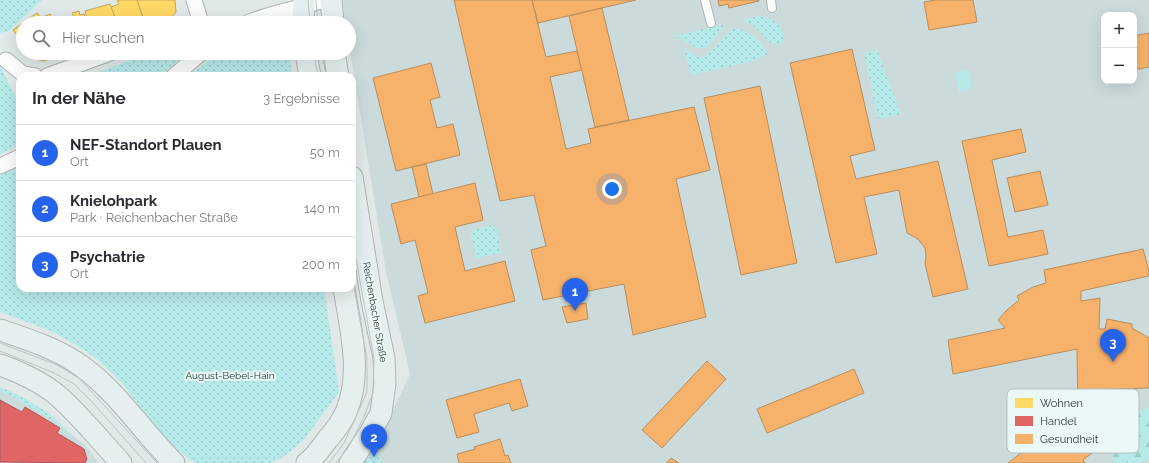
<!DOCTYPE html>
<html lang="de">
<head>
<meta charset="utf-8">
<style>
	:root { --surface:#fff; --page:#f2f2f3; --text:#2b2b33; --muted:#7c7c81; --line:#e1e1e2; --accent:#2563eb }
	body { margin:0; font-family:Raleway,sans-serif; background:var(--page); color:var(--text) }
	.controls { position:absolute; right:12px; top:12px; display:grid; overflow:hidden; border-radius:8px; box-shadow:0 4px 16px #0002 }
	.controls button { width:36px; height:36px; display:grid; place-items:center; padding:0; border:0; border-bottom:1px solid var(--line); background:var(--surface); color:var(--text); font:20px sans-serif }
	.you { position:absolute; left:612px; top:189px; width:14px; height:14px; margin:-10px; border:3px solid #fff; border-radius:50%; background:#1a73e8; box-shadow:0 0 0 6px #1a73e833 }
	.badge { display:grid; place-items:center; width:26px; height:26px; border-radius:50%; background:var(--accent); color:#fff; font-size:13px; font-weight:700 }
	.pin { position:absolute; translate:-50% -33px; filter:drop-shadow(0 1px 2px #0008) }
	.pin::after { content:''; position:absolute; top:21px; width:14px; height:12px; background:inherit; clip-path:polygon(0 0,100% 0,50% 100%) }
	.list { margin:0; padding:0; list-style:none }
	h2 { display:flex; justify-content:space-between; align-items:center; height:52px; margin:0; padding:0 16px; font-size:17px }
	h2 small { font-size:13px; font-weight:400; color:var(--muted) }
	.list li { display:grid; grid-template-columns:26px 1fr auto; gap:12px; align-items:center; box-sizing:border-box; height:56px; padding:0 16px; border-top:1px solid var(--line) }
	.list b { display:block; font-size:15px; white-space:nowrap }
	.list p { margin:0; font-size:13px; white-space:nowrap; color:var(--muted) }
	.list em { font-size:13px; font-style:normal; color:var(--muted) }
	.icon { flex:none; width:22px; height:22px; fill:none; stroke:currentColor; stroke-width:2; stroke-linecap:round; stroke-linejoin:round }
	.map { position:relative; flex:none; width:1149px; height:463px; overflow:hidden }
	.search { position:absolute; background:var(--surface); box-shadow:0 4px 16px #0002; left:16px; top:16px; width:340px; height:44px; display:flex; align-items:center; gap:10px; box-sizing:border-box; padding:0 14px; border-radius:22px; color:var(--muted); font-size:15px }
	.panel { position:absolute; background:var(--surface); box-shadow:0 4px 16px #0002; left:16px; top:72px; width:340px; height:220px; border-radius:12px }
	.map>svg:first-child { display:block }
</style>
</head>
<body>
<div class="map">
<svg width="1149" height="463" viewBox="0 0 1149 463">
	<defs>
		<pattern id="green-dots" width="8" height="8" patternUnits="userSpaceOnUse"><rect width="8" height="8" fill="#b6eae9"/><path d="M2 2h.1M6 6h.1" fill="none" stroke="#9dc9c9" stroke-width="1.8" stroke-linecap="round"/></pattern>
		<pattern id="forest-firs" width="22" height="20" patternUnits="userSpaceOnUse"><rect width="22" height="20" fill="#b6eae9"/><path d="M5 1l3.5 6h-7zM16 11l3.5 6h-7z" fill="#9dc9c9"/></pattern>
	</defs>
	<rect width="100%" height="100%" fill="#e0e8e8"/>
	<!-- built -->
	<g fill="#cbdbdb" fill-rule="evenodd">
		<path d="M 343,0 L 1149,0 L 1149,463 L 383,463 L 375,450 L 410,374 L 386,272 L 349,45 L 349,23 L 345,23 ZM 1104,15 L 1134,15 L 1134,81 L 1104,81 Z"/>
		<polygon points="0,393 7,394 53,420 85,445 99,463 0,463"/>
	</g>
	<!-- green -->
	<g fill="url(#green-dots)">
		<polygon points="0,0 42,0 9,31 0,33"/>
		<path d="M 758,16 C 774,16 784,27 784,43 C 764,45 768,40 756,28 C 752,24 746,22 742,20 Z"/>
		<polygon points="725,24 717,36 706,48 696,48 687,42 676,37 678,35"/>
		<path d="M 734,28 C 749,29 761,41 768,54 L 750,62 L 691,75 L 684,49 L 701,58 C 715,51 721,36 734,28 Z"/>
		<polygon points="877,50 901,114 878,119 864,53"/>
		<polygon points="151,53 186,53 160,76 88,76"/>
		<polygon points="218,53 286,53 290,61 292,76 189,76"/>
		<polygon points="0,66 15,96 20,101 20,145 0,154"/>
		<polygon points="20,166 20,288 324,288 339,392 304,440 282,458 270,463 194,463 163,437 122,383 97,359 76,345 51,331 0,312 0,175"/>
		<polygon points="491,225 497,229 501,253 476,258 470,231"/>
		<path d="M 0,387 C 30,400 53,412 74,438 L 53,420 L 7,394 L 0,393 Z"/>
		<polygon points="375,450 383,463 361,463"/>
	</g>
	<!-- forest -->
	<path fill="url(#forest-firs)" d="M 1149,407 L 1149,460 L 1139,463 L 1114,463 L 1112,458 C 1120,438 1129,416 1149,407 Z"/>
	<!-- pitch -->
	<polygon fill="#b6eae9" points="968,70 972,88 959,92 955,73"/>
	<!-- homes -->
	<g fill="#ffd966" stroke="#c2a958">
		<polygon points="117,0 137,0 145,23 117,23 111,7 119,4"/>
		<polygon points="137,0 175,0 176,12 172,17 155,23 145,23"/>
		<polygon points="110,4 117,23 88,23 85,11"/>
		<polygon points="79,11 80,15 84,14 88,23 63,23 75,19 72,13"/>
		<polygon points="37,13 41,18 50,14 54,23 23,23"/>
		<polygon points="23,23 23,43 13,30"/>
		<polygon points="30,53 68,53 44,61 35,59"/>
	</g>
	<!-- shops -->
	<polygon fill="#e06666" stroke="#ac5858" points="0,400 22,412 25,407 60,428 57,433 84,449 87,459 85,463 0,462"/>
	<!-- health -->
	<g fill="#f6b26b" stroke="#bb8d5c">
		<polygon points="454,0 532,0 546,57 577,51 582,70 550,77 566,149 591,143 588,129 694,107 710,170 676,179 706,317 633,335 624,284 543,300 531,250 546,246 534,195 500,201"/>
		<polygon points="532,0 636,0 538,23"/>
		<polygon points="718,0 759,0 759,1 729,8 728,4 719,6"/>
		<polygon points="935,0 973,0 977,22 929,30 924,2"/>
		<polygon points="602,8 629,120 595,127 569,16"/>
		<polygon points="1149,33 1149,67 1134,70 1134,36"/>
		<polygon points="852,49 875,150 850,156 856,179 938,161 968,289 933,297 925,264 926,256 925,248 918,239 907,233 899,190 864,197 877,254 836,263 790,63"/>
		<polygon points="431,63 440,97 430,100 437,128 453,124 460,155 396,171 373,78"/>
		<polygon points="760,86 797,263 741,275 704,98"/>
		<polygon points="1021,129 1026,152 992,160 1008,237 1043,230 1048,254 989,266 962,141"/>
		<polygon points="426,164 433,194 419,197 412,167"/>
		<polygon points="1040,171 1048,205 1015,212 1007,178"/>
		<polygon points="475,183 483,220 455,227 465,271 505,261 515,301 425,323 418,296 428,293 415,240 401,244 391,204"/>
		<polygon points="1143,249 1149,271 1149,276 1081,291 1081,301 1100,298 1099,329 1105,329 1107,319 1132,324 1132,328 1149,338 1149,388 1083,390 1084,427 1100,447 1083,460 1085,463 1008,463 1057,425 1061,431 1078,418 1077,349 953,374 948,340 1005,328 998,320 1007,310 1019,300 1017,296 1033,287 1046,283 1044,270"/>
		<polygon points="586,303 588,319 567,323 562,307"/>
		<polygon points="707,361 726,379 662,448 642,430"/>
		<polygon points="854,369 864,393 767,433 757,409"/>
		<polygon points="520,379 528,406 512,411 509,403 474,414 479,432 457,438 446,400"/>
		<polygon points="500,439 505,456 508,455 511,463 459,463 457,454 475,449 474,447"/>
		<polygon points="671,458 679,463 667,463"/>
	</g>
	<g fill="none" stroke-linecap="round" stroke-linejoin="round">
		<defs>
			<g id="lane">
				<polyline points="705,0 711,23"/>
				<polyline points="771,0 772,8"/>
			</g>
			<g id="street">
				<polyline points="194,0 201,23"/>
				<path d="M 247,23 C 271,13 299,9 323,0"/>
				<polyline points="6,60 23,74 35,76"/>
				<polyline points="47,76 110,53"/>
				<polyline points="174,76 201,53"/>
				<polyline points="0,166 20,157"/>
			</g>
			<g id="secondary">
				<polyline points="331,0 333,23"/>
				<polyline points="303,23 304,0"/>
				<polyline points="306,53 310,76"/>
				<polyline points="334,53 338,76"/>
				<path d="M 0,330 C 27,339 61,350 84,368 C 119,394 143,432 174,463"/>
				<path d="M 0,365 C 18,371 43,383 57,395 C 81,416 100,440 121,463"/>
				<path d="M 307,463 C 315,457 321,448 327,440 C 334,432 342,422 346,412 C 363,373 350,328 344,288"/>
				<polyline points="350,463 369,435 381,413 385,383 384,358 372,301 352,177"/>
			</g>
		</defs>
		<!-- lane casing -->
		<use href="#lane" stroke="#aeb4b4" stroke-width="10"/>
		<!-- street casing -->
		<use href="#street" stroke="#aeb4b4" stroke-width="17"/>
		<!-- secondary casing -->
		<use href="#secondary" stroke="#aeb4b4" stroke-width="23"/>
		<!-- lane -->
		<use href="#lane" stroke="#fafcfc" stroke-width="8"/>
		<!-- street -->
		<use href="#street" stroke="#fafcfc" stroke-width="15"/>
		<!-- secondary -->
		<use href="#secondary" stroke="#e6efef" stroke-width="21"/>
		<!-- tram -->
		<g stroke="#c1c3c3" stroke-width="1">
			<polyline points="308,0 310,23"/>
			<polyline points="316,0 318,23"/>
			<polyline points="314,53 318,76"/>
			<polyline points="322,53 326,76"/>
			<polyline points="0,343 57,365 79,378 157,463"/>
			<polyline points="0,351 52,372 74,384 93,403 146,463"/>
			<polyline points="329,463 344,443 367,392 367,359 352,277"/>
			<polyline points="336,463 348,448 364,417 373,393 374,358 352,237"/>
		</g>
	</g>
	<g text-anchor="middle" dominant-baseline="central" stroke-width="4" stroke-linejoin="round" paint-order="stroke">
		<!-- street labels -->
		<g font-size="10" fill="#323838" stroke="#eaf9f8">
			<text transform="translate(375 312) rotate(80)">Reichenbacher Straße</text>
		</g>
		<!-- park labels -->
		<g font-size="10" fill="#243d3d" stroke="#eaf9f8">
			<text x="230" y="375">August-Bebel-Hain</text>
		</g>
	</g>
	<!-- legend -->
	<rect x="1007" y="389" width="132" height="64" rx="6" fill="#eaf9f8" stroke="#b3bfbe" stroke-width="1"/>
	<rect x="1015" y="398" width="18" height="10" fill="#ffd966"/>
	<rect x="1015" y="416" width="18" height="10" fill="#e06666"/>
	<rect x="1015" y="434" width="18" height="10" fill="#f6b26b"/>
	<g font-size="11" fill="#323838">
		<text x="1040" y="407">Wohnen</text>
		<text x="1040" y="425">Handel</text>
		<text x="1040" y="443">Gesundheit</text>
	</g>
</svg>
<div class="controls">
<button>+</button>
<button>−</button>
</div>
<div class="you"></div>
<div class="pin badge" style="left:575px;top:311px">1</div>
<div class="pin badge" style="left:374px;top:457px">2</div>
<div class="pin badge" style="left:1113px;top:362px">3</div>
<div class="search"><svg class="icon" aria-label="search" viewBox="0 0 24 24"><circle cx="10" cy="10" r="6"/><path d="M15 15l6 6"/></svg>Hier suchen</div>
<section class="panel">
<h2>In der Nähe<small>3 Ergebnisse</small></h2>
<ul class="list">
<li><span class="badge">1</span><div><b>NEF-Standort Plauen</b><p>Ort</p></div><em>50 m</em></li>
<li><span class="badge">2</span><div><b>Knielohpark</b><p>Park · Reichenbacher Straße</p></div><em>140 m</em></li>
<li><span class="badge">3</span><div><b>Psychatrie</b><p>Ort</p></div><em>200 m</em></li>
</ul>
</section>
</div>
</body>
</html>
